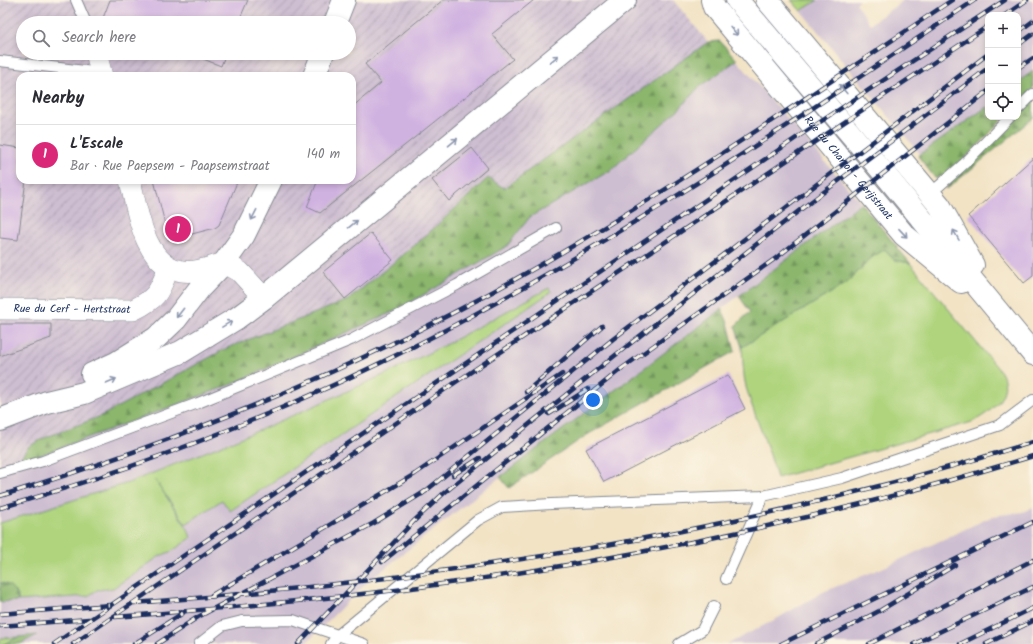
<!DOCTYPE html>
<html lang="en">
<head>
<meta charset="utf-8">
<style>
	:root { --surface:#fff; --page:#f7f7f7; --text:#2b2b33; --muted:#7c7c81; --line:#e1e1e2; --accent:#db2777 }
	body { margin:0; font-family:Kalam,sans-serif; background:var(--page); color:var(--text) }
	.controls { position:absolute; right:12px; top:12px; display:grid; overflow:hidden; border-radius:8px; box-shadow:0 2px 6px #0003 }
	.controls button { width:36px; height:36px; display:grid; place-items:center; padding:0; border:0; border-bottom:1px solid var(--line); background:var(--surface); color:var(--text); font:20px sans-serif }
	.you { position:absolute; left:593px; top:400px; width:14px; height:14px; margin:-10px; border:3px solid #fff; border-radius:50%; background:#1a73e8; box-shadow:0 0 0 6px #1a73e833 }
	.badge { display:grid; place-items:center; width:26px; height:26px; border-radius:50%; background:var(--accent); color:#fff; font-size:13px; font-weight:700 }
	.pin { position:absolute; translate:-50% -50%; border:2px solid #fff; box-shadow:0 1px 4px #0006 }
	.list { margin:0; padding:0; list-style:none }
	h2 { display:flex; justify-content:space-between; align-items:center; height:52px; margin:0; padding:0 16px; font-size:17px }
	h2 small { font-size:13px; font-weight:400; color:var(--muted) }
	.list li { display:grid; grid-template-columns:26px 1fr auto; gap:12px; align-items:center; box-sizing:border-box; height:60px; padding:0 16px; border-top:1px solid var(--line) }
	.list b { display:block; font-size:15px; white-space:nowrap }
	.list p { margin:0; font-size:13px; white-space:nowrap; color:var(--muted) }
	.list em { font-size:13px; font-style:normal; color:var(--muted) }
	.icon { flex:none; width:22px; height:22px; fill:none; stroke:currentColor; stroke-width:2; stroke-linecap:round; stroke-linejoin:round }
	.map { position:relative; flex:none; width:1033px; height:644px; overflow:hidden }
	.search { position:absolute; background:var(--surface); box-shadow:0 2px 6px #0003; left:16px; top:16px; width:340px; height:44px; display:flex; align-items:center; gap:10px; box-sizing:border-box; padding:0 14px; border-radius:22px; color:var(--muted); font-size:15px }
	.panel { position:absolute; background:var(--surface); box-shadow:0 2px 6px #0003; left:16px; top:72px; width:340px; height:112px; border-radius:12px }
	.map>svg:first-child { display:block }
</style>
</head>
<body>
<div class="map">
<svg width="1033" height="644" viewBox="0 0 1033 644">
	<defs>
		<pattern id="industrial-furrows" width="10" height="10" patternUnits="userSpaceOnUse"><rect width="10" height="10" fill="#cebed1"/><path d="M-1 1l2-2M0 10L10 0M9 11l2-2" fill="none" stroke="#a69bad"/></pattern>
		<pattern id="forest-firs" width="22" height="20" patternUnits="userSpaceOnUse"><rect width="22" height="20" fill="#8bb66c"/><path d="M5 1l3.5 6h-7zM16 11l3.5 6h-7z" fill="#71945c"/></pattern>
	</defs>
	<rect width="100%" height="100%" fill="#fcf5e5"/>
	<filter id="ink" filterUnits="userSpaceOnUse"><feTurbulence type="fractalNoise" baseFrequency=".025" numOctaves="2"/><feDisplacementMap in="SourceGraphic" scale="8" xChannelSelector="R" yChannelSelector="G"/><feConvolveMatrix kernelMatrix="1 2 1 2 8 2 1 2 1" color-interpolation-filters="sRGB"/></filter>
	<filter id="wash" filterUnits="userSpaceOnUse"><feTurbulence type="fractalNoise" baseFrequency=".012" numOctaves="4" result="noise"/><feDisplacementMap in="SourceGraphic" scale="16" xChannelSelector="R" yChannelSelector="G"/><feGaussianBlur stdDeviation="0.9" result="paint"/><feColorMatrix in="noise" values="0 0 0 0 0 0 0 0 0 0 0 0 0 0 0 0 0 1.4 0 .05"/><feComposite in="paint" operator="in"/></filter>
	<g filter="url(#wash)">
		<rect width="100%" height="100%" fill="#f2e3c5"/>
		<!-- industrial -->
		<path fill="url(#industrial-furrows)" fill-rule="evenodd" d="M 0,0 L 673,0 L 708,42 L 504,189 L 487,178 L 421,240 L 348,300 L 227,348 L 101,416 L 44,438 L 28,447 L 16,464 L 0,467 ZM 23,23 L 349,23 L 349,53 L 23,53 ZM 20,76 L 352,76 L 352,180 L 20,180 Z"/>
		<!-- railway -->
		<g fill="#cebed1">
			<polygon points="818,0 859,0 856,3 870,24 904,0 1033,0 1033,71 1018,82 1018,15 988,15 988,106 921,155 801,11"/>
			<polygon points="720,41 861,203 500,477 366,583 305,644 0,644 0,467 16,464 28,447 44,438 101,416 227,348 348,300 421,240 488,178 504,188 708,42"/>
			<polygon points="1033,507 1033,644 728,644 778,618 823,592 880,569 993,516 1023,512"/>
		</g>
		<!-- grass -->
		<g fill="#afd47d" stroke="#65826e">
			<polygon points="791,0 818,0 801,11"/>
			<path d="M 885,249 L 894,260 L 910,263 L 1001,372 C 1014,395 990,413 972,422 L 777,478 C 769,447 755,418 746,387 C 743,375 743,360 742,347 L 847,283 L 871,258 Z"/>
			<polygon points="549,288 551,292 230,511 222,500 186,524 155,480 188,529 191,538 172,551 160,556 113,588 97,590 88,596 18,601 18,595 3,583 0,583 0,523 128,483 260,430 388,373 447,344"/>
			<polygon points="18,637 4,644 0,644 0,639 2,638"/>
		</g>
		<!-- forest -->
		<g fill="url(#forest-firs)" stroke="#537265">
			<polygon points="720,41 737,60 697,89 681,107 611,170 530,217 507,246 456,276 397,310 230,385 16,464 28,447 44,438 101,416 227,348 348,300 421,240 488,178 504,188 708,42"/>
			<polygon points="1033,71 1033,89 1018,104 1018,82"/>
			<polygon points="1033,100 1033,118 947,189 946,188"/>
			<path d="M 988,106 L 988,117 L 1005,117 C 995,127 947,182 935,178 L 918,156 Z"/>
			<polygon points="861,203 910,263 894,260 885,249 871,258 847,283 742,347 735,326 750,312 739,296"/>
			<polygon points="722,309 728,323 735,351 587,435 509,488 500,477"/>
			<path d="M 0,583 C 11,583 17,592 18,601 L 0,602 Z"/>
			<polygon points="37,635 20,644 4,644 18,637"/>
		</g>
		<g id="blocks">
			<!-- building -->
			<g fill="#d0b2e1">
				<polygon points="110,0 248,0 238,23 114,23 103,18"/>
				<polygon points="443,0 534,0 492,34 513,59 320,213 307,207 318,180 352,180 352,107 381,83 365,64"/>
				<polygon points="188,53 226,53 221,66"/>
				<polygon points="0,145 20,148 20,180 26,180 18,240 0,238"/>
				<polygon points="472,148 488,168 449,201 432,180"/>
				<polygon points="1033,158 1033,276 1024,283 968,216"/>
				<polygon points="154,180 238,180 219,225 215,228 169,240"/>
				<polygon points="371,233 393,260 345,299 323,272"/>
				<polygon points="0,324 51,324 51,338 0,356"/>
				<polygon points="728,375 745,409 604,482 586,449"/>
			</g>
		</g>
	</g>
	<g filter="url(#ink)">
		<use href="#blocks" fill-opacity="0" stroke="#868992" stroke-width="1"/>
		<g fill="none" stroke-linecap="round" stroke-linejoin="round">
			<defs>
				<g id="service">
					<polyline points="76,0 86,23"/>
					<polyline points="0,61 102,73"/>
					<polyline points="1018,109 1033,94"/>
					<polyline points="930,194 965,163 1010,117"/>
					<polyline points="0,473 43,461 198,403 351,340 457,285 556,228"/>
					<polyline points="726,579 763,496"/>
					<polyline points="199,644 222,626 242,621 293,620 364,644"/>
					<polyline points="331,644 338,635 478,520 502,507 551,504 763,496 842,478 1000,425 1033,400"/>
					<polyline points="679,644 702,630 714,606"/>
				</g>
				<g id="minor">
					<polyline points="96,53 102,76"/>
					<path d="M 130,180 C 137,209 144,266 182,271 C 197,273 210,267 224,263 L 240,272 L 264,298"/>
					<path id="s1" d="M 0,309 L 133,310 C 158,298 159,292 169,267"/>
				</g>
				<g id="primary">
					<path id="s2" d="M 712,0 L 714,7 L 904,235 L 961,282"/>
					<polyline points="737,0 883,172 1033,354"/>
					<polyline points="767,0 940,206 973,265"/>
					<polyline points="335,23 344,0"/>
					<polyline points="314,76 323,53"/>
					<polyline points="92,374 116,363 156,338 176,319 199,289 224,263 244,235 271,180"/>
					<polyline points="0,420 47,402 84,393 181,352 237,318 264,298 625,0"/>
				</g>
			</defs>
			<!-- service casing -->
			<use href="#service" stroke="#868992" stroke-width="12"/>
			<!-- minor casing -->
			<use href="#minor" stroke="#868992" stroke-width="22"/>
			<!-- primary casing -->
			<use href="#primary" stroke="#868992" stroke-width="24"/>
			<!-- service -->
			<use href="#service" stroke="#fff" stroke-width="10"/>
			<!-- minor -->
			<use href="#minor" stroke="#fff" stroke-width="21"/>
			<!-- primary -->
			<use href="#primary" stroke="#fff" stroke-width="22"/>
			<defs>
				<g id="rail">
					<polyline points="1005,15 1027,0"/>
					<polyline points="1018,32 1033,21"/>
					<polyline points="1018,45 1033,34"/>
					<polyline points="1018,68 1033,58"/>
					<polyline points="526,392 602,326"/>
					<polyline points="549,414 588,389"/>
					<polyline points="453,475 480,458"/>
					<polyline points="422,494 613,339 988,54"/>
					<path d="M 0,496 C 184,440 361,367 528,272 C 674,189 813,93 952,0"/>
					<path d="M 0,508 C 165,460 326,396 477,313 C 649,220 812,109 975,0"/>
					<polyline points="382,562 621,369 776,258 988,91"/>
					<polyline points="212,595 415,474 562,374"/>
					<path d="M 134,603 C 438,580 741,534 1033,442"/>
					<polyline points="0,614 110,605"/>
					<path d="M 115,617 C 224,608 333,599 442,584 C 642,557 840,515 1033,456"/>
					<polyline points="0,626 89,619"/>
					<polyline points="54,644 802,134 1005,0"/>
					<polyline points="73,644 456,382 988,26"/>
					<polyline points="134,644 183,613"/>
					<polyline points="157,644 198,617 374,523 426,491"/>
					<polyline points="298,644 413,522 444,493 603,365 800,210 988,68"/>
					<polyline points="781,644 1033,522"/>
					<polyline points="816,644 881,610 955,565"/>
					<polyline points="869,644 1033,560"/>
					<polyline points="914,644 1033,587"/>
					<polyline points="960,644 1033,608"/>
					<polyline points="986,644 1033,621"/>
				</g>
			</defs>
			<!-- rail casing -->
			<use href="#rail" stroke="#1b2f5e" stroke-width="4.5"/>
			<!-- rail -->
			<use href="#rail" stroke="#fcf5e5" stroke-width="3" stroke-dasharray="9" stroke-linecap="butt"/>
		</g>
		<!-- one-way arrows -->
		<defs><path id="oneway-shaft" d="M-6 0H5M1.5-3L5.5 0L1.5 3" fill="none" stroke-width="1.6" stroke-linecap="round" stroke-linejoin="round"/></defs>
		<g stroke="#8d97ae">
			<use href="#oneway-shaft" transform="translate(734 31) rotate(50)"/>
			<use href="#oneway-shaft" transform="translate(554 59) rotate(-40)"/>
			<use href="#oneway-shaft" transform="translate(843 89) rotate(-130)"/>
			<use href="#oneway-shaft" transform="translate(453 142) rotate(-40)"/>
			<use href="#oneway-shaft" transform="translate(254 215) rotate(117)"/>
			<use href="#oneway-shaft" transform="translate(353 224) rotate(-40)"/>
			<use href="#oneway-shaft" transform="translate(903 233) rotate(47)"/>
			<use href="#oneway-shaft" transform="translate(956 235) rotate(-120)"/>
			<use href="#oneway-shaft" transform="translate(180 313) rotate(128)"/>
			<use href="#oneway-shaft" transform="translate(227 324) rotate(-31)"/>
			<use href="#oneway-shaft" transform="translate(111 381) rotate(-23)"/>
		</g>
	</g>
	<g text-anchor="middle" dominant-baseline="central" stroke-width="3" stroke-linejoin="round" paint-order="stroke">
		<!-- street labels -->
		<g font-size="11" fill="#1b2f5e" stroke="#fcf5e5">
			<text stroke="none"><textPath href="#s2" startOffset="217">Rue du Charroi - Gerijstraat</textPath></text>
			<text stroke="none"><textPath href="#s1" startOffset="72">Rue du Cerf - Hertstraat</textPath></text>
		</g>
	</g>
</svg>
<div class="controls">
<button>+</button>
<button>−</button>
<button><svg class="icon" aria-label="locate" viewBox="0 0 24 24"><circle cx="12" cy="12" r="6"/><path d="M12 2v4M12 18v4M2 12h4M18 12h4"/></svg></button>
</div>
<div class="you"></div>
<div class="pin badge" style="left:178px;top:229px">1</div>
<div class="search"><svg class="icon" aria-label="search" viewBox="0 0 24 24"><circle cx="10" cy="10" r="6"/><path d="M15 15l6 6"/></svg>Search here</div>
<section class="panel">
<h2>Nearby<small></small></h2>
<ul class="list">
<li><span class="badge">1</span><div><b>L'Escale</b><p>Bar · Rue Paepsem - Paapsemstraat</p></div><em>140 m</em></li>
</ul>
</section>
</div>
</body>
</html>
